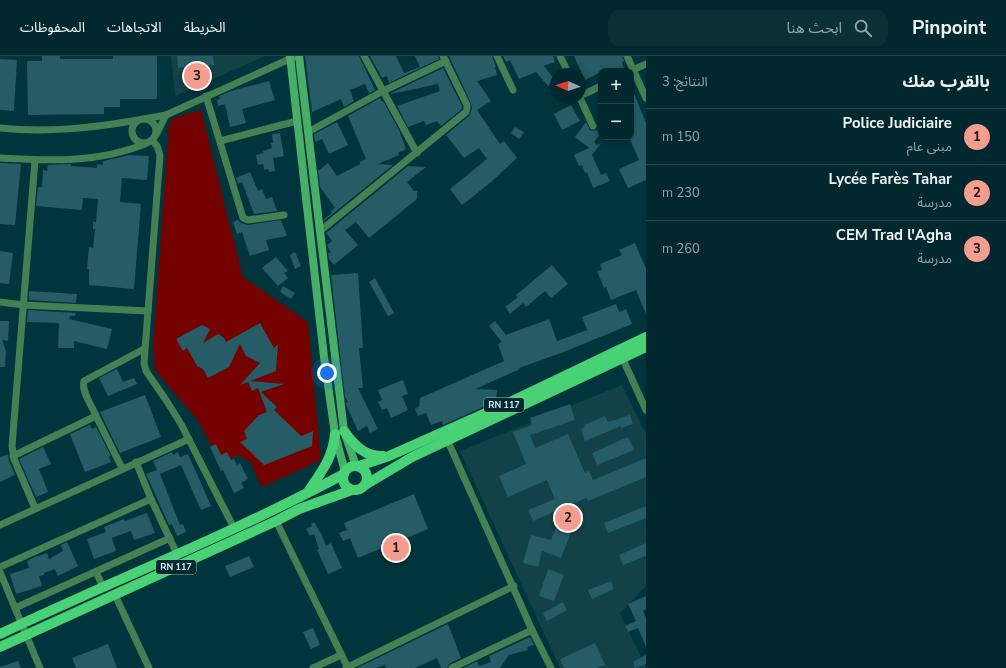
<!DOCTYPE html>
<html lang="ar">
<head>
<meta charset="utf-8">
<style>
	:root { --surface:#00282e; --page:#0a3036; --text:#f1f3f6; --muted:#95a6aa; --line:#22444a; --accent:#f59d8e }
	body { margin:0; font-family:"Nunito Sans","Noto Sans Arabic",sans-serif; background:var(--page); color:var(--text); direction:rtl }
	.controls { position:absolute; right:12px; top:12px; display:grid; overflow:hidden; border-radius:8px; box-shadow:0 2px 6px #0003 }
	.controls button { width:36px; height:36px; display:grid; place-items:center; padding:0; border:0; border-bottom:1px solid var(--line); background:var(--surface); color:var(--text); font:20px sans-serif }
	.compass { position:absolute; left:550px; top:12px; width:36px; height:36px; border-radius:50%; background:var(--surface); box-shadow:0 2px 6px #0003; rotate:273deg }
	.you { position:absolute; left:327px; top:317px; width:14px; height:14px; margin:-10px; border:3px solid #fff; border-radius:50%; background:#1a73e8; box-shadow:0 0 0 6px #1a73e833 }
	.badge { display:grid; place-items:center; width:26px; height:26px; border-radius:50%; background:var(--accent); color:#111; font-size:13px; font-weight:700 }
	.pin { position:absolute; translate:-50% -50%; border:2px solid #fff; box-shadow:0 1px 4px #0006 }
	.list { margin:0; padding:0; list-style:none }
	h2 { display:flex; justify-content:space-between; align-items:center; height:52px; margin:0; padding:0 16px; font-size:17px }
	h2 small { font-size:13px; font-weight:400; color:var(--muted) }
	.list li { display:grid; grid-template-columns:26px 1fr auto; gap:12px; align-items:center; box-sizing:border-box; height:56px; padding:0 16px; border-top:1px solid var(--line) }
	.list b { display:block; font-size:15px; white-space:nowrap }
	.list p { margin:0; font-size:13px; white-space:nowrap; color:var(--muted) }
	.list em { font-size:13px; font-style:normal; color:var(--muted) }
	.icon { flex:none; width:22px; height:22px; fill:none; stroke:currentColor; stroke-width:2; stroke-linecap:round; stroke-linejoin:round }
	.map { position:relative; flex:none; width:646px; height:612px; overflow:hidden; direction:ltr }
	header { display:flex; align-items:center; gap:24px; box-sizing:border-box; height:56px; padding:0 20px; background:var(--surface); border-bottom:1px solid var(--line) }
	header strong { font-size:19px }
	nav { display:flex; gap:22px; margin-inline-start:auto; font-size:14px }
	.search { width:280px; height:36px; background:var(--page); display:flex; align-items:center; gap:10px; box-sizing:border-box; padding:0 14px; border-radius:12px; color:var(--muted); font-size:15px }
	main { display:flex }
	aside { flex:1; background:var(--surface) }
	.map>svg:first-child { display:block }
</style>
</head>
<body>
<header>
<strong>Pinpoint</strong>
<div class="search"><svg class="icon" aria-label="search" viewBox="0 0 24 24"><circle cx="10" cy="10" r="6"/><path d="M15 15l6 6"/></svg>ابحث هنا</div>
<nav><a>الخريطة</a><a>الاتجاهات</a><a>المحفوظات</a></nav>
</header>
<main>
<aside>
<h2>بالقرب منك<small>النتائج: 3</small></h2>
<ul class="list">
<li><span class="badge">1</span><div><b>Police Judiciaire</b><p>مبنى عام</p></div><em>150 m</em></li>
<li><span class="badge">2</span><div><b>Lycée Farès Tahar</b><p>مدرسة</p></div><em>230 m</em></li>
<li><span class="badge">3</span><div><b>CEM Trad l'Agha</b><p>مدرسة</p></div><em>260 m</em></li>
</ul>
</aside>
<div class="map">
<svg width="646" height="612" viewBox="0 0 646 612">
	<rect width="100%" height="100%" fill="#00353d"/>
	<!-- built -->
	<g fill="#134148">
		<polygon points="171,0 265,0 175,40"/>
		<polygon points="622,329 646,378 646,530 620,557 646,612 560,612 460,395"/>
	</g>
	<!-- green -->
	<polygon fill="#740300" points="201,54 243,221 308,266 321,404 262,431 250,405 237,399 220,408 199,366 155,314 153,294 169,69 173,62"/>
	<!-- building -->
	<g fill="#255c66">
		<polygon points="42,0 60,0 60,3 113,3 113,0 157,0 157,43 120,43 120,51 104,51 104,58 28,59 27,5 42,5"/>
		<polygon points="177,0 213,0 214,9 178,12"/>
		<polygon points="305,0 359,0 375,34 369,37 365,28 350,34 354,45 344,51 341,43 312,56"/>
		<polygon points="370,0 396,0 404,17 420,11 415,0 438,0 439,3 389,27 387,20 382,22"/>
		<polygon points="449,0 492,0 496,11 495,11 497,19 477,25 491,45 477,54 500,88 504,85 517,102 490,127 462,149 450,133 487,103 479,92 464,102 446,79 469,60 472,53 471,47"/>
		<polygon points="503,0 553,0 555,6 544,10 555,24 548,30 536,16 519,23 510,4 506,6"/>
		<polygon points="574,0 622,0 624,5 622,6 625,15 601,15 601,16 585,24"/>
		<polygon points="0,3 17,4 14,55 0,54"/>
		<polygon points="443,12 462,50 462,53 441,70 437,65 426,69 424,65 408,71 397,50 440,35 438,28 391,38 391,37"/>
		<polygon points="269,25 275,44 242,53 246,67 230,71 225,48 218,50 217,44 220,43 219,40 231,35"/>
		<polygon points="631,30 646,67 646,124 628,132 619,113 639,104 629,81 631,81"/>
		<polygon points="380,42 382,46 383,45 399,74 406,93 398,97 399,99 378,108 393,109 324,165 324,163 332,157 331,155 335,152 320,131 318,115 328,107 337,120 360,108 360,106 366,103 348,60"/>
		<polygon points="571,49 580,65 562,74 554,58"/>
		<polygon points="337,66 348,89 329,98 322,83 315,86 314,78"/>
		<polygon points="586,66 590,74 593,75 596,74 601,77 594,86 597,89 601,87 592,99 601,119 606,117 610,125 593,132 587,116 585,117 582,109 579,110 574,99 589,92 575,81"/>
		<polygon points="515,71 524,76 519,83 511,77"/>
		<polygon points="280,77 284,100 273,102 275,115 269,116 268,113 264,114 263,108 258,109 256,99 264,97 263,95 272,92 271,87 273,87 272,78"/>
		<polygon points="130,99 149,100 147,124 122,122 120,146 141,148 134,233 89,229 89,213 87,213 89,191 93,192 95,173 93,173 93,166 96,166 98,143 83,142 82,154 36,150 38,131 42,131 43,114 47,115 48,109 71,108 71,110 97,112 97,108 103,109 103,105"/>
		<polygon points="0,107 21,108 15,169 0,168"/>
		<polygon points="408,110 426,111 407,126 414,135 417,135 417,143 369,182 356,166 345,174 358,189 334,209 329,203 328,198 331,196 328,192 327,189 332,185 326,177"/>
		<polygon points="250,116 258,135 262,133 266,143 272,141 277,155 254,158 242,126 238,128 236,122"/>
		<polygon points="238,164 241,167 248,169 281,164 287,180 266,184 269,194 250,200 242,176 237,178 233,166"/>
		<polygon points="635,187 646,213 646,258 636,234 611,244 606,231 604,232 597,215 602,214 600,208 622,199 619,194"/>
		<polygon points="0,195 13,197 9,228 0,227"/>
		<polygon points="295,196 301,210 295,213 290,199"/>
		<polygon points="276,201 288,215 284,217 288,222 278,230 262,212"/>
		<polygon points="552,209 568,228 551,242 545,235 526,251 523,247 510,258 505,251 518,241 516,239"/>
		<polygon points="358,217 363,292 359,292 363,332 358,332 378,373 370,377 367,370 358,375 347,351 346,347 348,346 345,341 331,219"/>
		<polygon points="375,222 394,257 388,260 369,226"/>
		<polygon points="283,230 295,237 291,243 280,236"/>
		<polygon points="29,235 77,238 76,247 29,244"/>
		<polygon points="616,248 619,256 626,253 632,268 561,297 519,312 520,313 475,333 497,334 496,345 443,369 442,365 431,369 426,357 418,360 415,353 419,351 420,342 504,305 498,288 502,286 489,270 495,265 506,279 549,263 557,285 587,274 582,261"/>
		<polygon points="28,254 76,257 75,260 70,260 69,263 112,273 107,293 74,285 74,292 58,292 59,267 27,266"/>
		<polygon points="0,265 9,265 8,285 2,284 6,295 5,311 0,311"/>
		<polygon points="260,267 274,292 278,288 276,315 250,325 284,328 261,336 277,351 274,354 301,380 313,375 312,390 264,409 240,386 247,383 244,375 259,359 267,356 258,332 252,335 248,326 240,329 260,307 246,300 240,288 229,311 208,322 203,313 197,310 187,292 183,295 176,283 202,269 210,273 203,287 218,278 223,281 226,286"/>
		<polygon points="117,313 123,326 134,322 137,328 108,340 99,322"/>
		<polygon points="403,324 408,338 402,340 408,354 391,362 387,352 382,354 378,346 382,344 378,334"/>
		<polygon points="145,339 161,381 120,397 100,356"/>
		<polygon points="570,348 575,364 530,379 535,392 568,378 585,417 589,415 593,424 646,402 646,421 588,445 586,442 533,465 528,454 555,443 547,424 508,441 499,420 526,408 513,376 532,369 530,362"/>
		<polygon points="630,359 633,368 621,372 621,370 585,385 581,373 585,371 584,369 605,360 608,366"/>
		<polygon points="90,369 92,373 96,371 111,400 109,401 111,406 85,416 70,378"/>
		<polygon points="628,381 634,394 597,409 592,397"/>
		<polygon points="216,388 221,399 227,396 231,404 234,403 237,409 240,407 248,423 241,427 244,432 234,437 223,414 221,415 210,391"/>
		<polygon points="43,391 51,408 39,413 48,436 36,441 19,403"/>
		<polygon points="172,396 173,399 178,396 180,401 188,398 211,450 201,454 181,409 160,418 180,469 183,468 186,476 177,480 172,468 169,469 146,418 157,414 153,405"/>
		<polygon points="8,398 9,405 15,419 0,426 0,401"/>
		<polygon points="414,438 428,473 358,502 350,482 343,485 339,477 347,474 344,467"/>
		<polygon points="646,450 646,462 608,477 604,467"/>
		<polygon points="147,457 155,477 134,484 131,475 112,482 116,495 94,503 87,483 106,476 104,471 124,463 125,465"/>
		<polygon points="314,466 322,479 326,490 331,487 342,512 328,518 317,494 319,493 314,478 310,480 306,473 312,470 311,468"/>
		<polygon points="557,469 572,474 561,502 542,495 538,511 523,507 531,479 551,484"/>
		<polygon points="67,486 78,510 58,520 55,513 44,517 44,519 39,520 42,530 16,538 10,518 29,512 27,505 35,501 47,497 49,503 63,495 61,489"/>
		<polygon points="646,487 646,500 623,509 619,499"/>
		<polygon points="249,500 254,511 230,521 225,510"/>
		<polygon points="548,513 564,519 554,545 539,540"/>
		<polygon points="611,525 614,533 592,543 588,534"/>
		<polygon points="646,540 646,553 643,555 646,562 646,591 638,572 628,576 625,570 636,565 628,548"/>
		<polygon points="563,546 567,554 547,565 543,557"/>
		<polygon points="448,568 461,602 463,601 450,607 447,612 441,612 437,602 415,612 386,612 385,609 376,612 357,612"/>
		<polygon points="313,572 320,589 311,593 303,576"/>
		<polygon points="530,581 534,589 527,591 528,594 509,599 500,612 464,612 477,605 479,610 491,606 489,600"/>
		<polygon points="595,587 605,609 597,612 564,612 560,603"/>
		<polygon points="108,588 117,612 76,612 72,602"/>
		<polygon points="646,599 646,608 635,612 633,606"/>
		<polygon points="18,605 21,612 0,612 0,611"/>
	</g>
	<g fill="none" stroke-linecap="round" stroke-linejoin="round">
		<!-- street -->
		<g stroke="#448054" stroke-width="7">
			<polyline points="364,0 417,97"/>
			<polyline points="497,0 513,34"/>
			<polyline points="560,0 569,18"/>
			<polyline points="627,0 646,42"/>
			<polyline points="631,15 646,8"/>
			<polyline points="206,40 243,162 248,164 284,159"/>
			<polyline points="580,40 601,30"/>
			<polyline points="580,42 593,70"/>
			<circle cx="144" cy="75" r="12"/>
			<polyline points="144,63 166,59 294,1"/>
			<path d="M 0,72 C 47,77 92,72 138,64"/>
			<polyline points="308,76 383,35 446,5"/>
			<polyline points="156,79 166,59"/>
			<polyline points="152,84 157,90 160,99 144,307 146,315 166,344 181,368 234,472"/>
			<polyline points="220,85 297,65"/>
			<path d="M 0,102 C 50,105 98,107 145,88"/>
			<polyline points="35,104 12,390 14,403 35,452"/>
			<polyline points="320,175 466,56 467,53 467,49 443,0"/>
			<polyline points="0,246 23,249 148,255"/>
			<polyline points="621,299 646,354"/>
			<path d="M 96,360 C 92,350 81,335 84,325 L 144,293"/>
			<polyline points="446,381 532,574 551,612"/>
			<polyline points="13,400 96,360 122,412"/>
			<polyline points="136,406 151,443 177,498"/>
			<polyline points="276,465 348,612"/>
			<polyline points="0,469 189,383"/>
			<polyline points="0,511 151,443"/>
			<polyline points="0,516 40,612"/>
			<polyline points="96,516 103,531"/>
			<polyline points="115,539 149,612"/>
			<polyline points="15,552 170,482"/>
			<polyline points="313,612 341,599"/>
			<polyline points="346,612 514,530"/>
			<polyline points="452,612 532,574"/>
		</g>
		<!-- secondary -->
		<g stroke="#49ae67" stroke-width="8">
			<polyline points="290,0 324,301 335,378 345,416"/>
			<polyline points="299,0 344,375 356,410"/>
		</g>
		<!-- primary -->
		<g stroke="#48d275" stroke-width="10">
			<path d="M 344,375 C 354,389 365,401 383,400"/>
			<circle cx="355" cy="422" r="12"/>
			<polyline points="359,410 389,400 506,348 646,281"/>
			<polyline points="365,429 412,401 646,291"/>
			<path d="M 308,436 C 321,416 333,402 335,378"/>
			<path d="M 0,578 C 114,524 232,478 344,418"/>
			<polyline points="0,591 276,465 299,453 352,434"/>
		</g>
	</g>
	<g text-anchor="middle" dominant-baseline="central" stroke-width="4" stroke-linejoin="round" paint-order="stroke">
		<!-- shield labels -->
		<g fill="#042a30" stroke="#98b5ba" stroke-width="1">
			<rect x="484" y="342" width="40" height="14" rx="3"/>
			<rect x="156" y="504" width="40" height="14" rx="3"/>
		</g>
		<g font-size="9" font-weight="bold" fill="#d8f0f5">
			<text x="504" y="349">RN 117</text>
			<text x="176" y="511">RN 117</text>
		</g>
	</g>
</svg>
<div class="controls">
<button>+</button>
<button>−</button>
</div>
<svg class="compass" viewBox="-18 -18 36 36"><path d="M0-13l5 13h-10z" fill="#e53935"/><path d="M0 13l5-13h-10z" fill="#95a6aa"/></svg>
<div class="you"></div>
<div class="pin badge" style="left:396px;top:492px">1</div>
<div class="pin badge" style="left:568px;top:462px">2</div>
<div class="pin badge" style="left:197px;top:20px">3</div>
</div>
</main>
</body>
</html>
